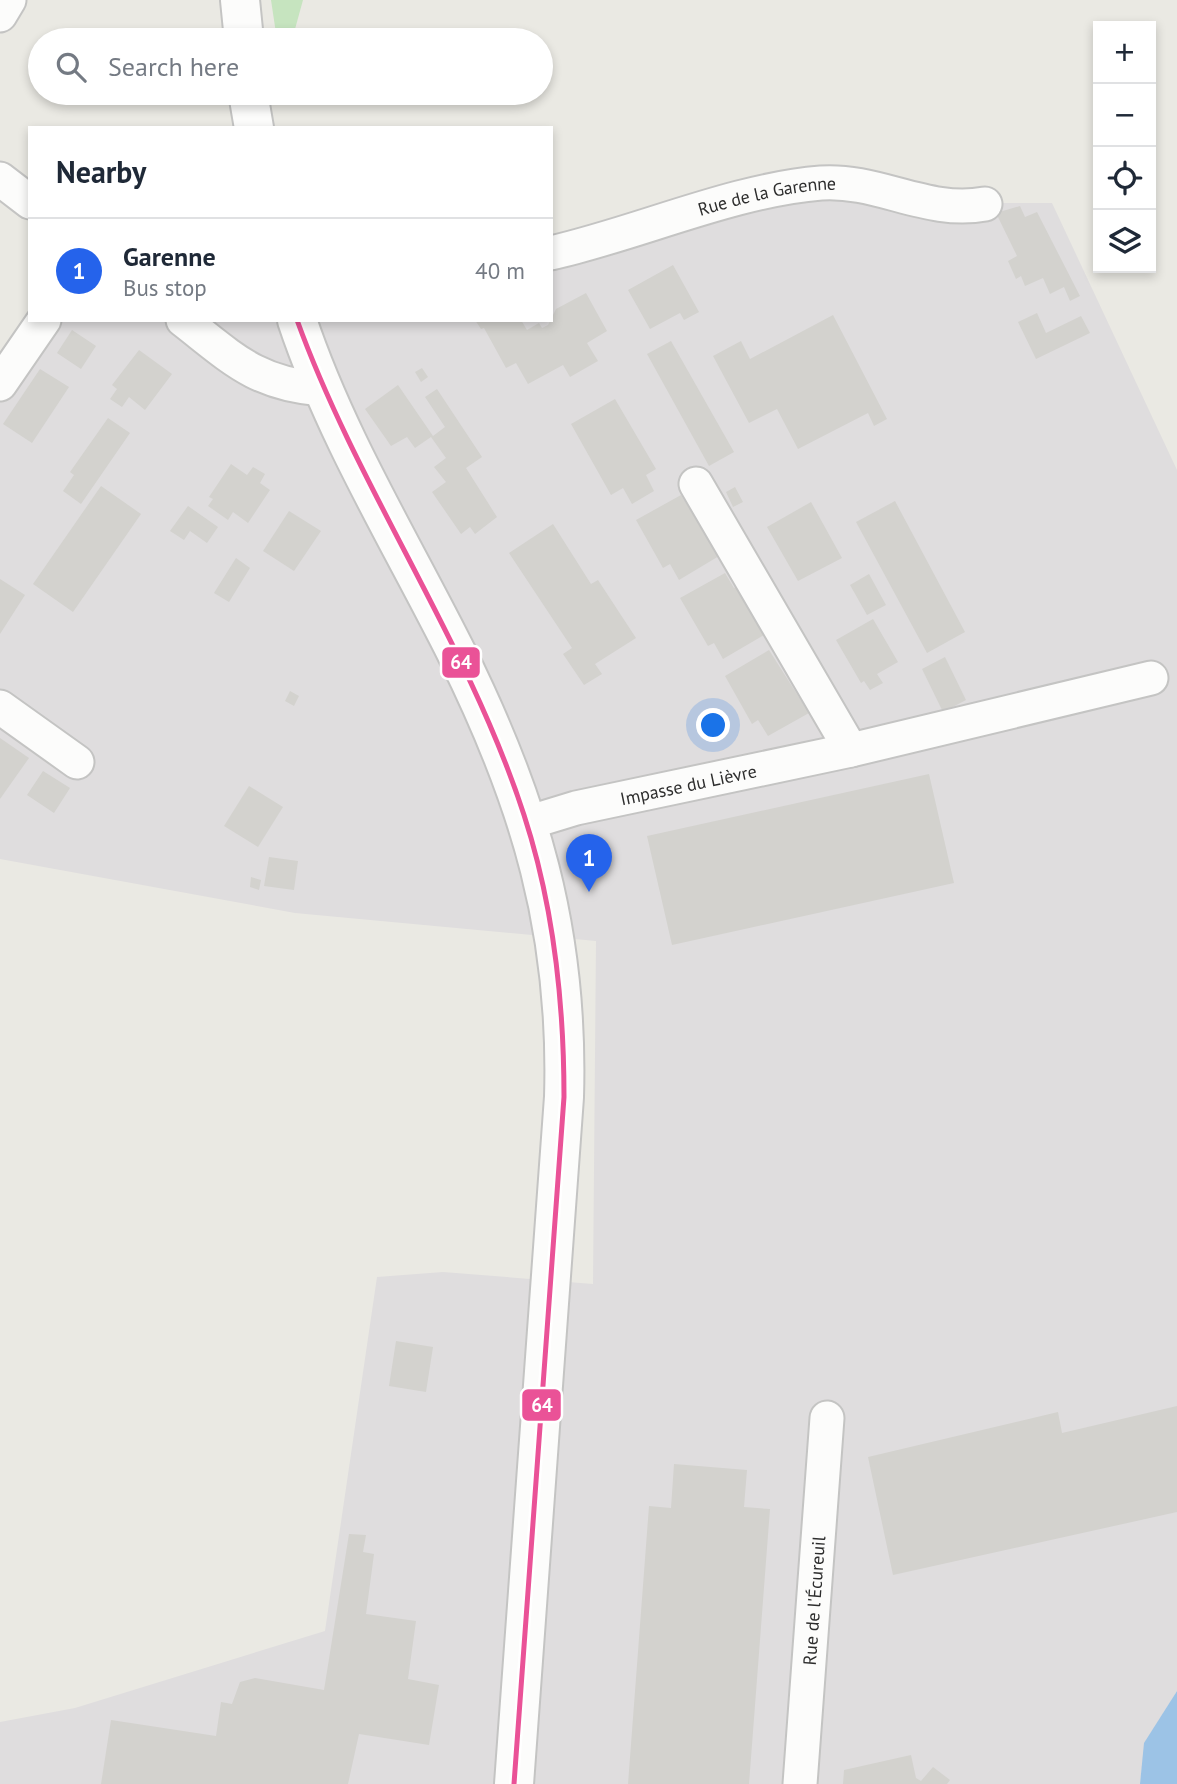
<!DOCTYPE html>
<html lang="en">
<head>
<meta charset="utf-8">
<style>
	:root { --surface:#fff; --page:#f2f2f3; --text:#1f2937; --muted:#747a83; --line:#e0e1e3; --accent:#2563eb }
	body { margin:0; font-family:"PT Sans",sans-serif; background:var(--page); color:var(--text) }
	.controls { position:absolute; right:21px; top:21px; display:grid; overflow:hidden; border-radius:0px; box-shadow:0 4px 10px #0003 }
	.controls button { width:63px; height:63px; display:grid; place-items:center; padding:0; border:0; border-bottom:2px solid var(--line); background:var(--surface); color:var(--text); font:35px sans-serif }
	.you { position:absolute; left:714px; top:726px; width:24px; height:24px; margin:-18px; border:5px solid #fff; border-radius:50%; background:#1a73e8; box-shadow:0 0 0 10px #1a73e833 }
	.badge { display:grid; place-items:center; width:46px; height:46px; border-radius:50%; background:var(--accent); color:#fff; font-size:23px; font-weight:700 }
	.pin { position:absolute; translate:-50% -58px; filter:drop-shadow(0 2px 4px #0008) }
	.pin::after { content:''; position:absolute; top:37px; width:24px; height:21px; background:inherit; clip-path:polygon(0 0,100% 0,50% 100%) }
	.list { margin:0; padding:0; list-style:none }
	h2 { display:flex; justify-content:space-between; align-items:center; height:91px; margin:0; padding:0 28px; font-size:30px }
	h2 small { font-size:23px; font-weight:400; color:var(--muted) }
	.list li { display:grid; grid-template-columns:46px 1fr auto; gap:21px; align-items:center; box-sizing:border-box; height:105px; padding:0 28px; border-top:2px solid var(--line) }
	.list b { display:block; font-size:26px; white-space:nowrap }
	.list p { margin:0; font-size:23px; white-space:nowrap; color:var(--muted) }
	.list em { font-size:23px; font-style:normal; color:var(--muted) }
	.icon { flex:none; width:38px; height:38px; fill:none; stroke:currentColor; stroke-width:2; stroke-linecap:round; stroke-linejoin:round }
	.map { position:relative; flex:none; width:1177px; height:1784px; overflow:hidden }
	.search { position:absolute; background:var(--surface); box-shadow:0 4px 10px #0003; left:28px; top:28px; width:525px; height:77px; display:flex; align-items:center; gap:18px; box-sizing:border-box; padding:0 24px; border-radius:38px; color:var(--muted); font-size:26px }
	.panel { position:absolute; background:var(--surface); box-shadow:0 4px 10px #0003; left:28px; top:126px; width:525px; height:196px; border-radius:0px }
	.map>svg:first-child { display:block }
</style>
</head>
<body>
<div class="map">
<svg width="1177" height="1784" viewBox="0 0 1177 1784">
	<rect width="100%" height="100%" fill="#eae9e3"/>
	<!-- industrial -->
	<polygon fill="#dfddde" points="839,174 936,203 1052,203 1177,470 1177,1691 1145,1743 1140,1784 0,1784 0,1722 75,1708 325,1631 377,1277 443,1272 593,1284 596,941 295,913 0,859 0,355 30,320 551,320 551,235"/>
	<!-- green -->
	<polygon fill="#c6e4bf" points="271,0 303,0 292,40 277,40"/>
	<!-- water -->
	<polygon fill="#9cc3e6" points="1177,1691 1177,1784 1140,1784 1144,1743"/>
	<!-- building -->
	<g fill="#d3d2ce">
		<polygon points="1020,206 1025,217 1037,212 1080,296 1070,301 1064,287 1050,294 1043,278 1025,286 1021,276 1016,279 1008,261 1017,256 996,213"/>
		<polygon points="673,265 699,312 684,320 680,313 650,329 628,290"/>
		<polygon points="586,293 607,331 587,343 598,361 570,377 563,365 528,384 516,363 506,368 484,328 481,329 475,320 521,320 527,330 539,323 542,328 548,325 556,309"/>
		<polygon points="1037,313 1046,333 1081,316 1090,333 1036,359 1018,322"/>
		<polygon points="833,315 887,419 874,426 868,413 798,449 777,409 749,423 713,356 741,341 750,359"/>
		<polygon points="72,330 96,346 81,369 57,353"/>
		<polygon points="671,341 734,452 709,466 647,354"/>
		<polygon points="139,350 172,374 145,410 129,397 122,407 110,399 117,389 112,385"/>
		<polygon points="422,368 428,377 421,382 415,372"/>
		<polygon points="40,369 69,387 32,443 3,424"/>
		<polygon points="398,385 433,436 445,427 425,397 437,389 482,457 466,468 497,517 475,534 470,527 461,534 432,492 446,482 434,467 446,458 431,437 415,448 407,437 391,446 365,409"/>
		<polygon points="615,399 656,469 646,475 654,491 632,504 623,488 611,495 571,424"/>
		<polygon points="108,418 130,433 81,504 63,491 74,475 70,472"/>
		<polygon points="231,464 247,475 253,467 265,474 260,483 270,490 248,523 233,512 228,520 208,506 213,499 209,497"/>
		<polygon points="101,486 141,514 73,612 33,584"/>
		<polygon points="735,487 743,502 733,507 726,492"/>
		<polygon points="681,495 719,556 679,580 670,564 663,568 636,520"/>
		<polygon points="895,501 965,632 927,653 856,522"/>
		<polygon points="811,502 842,558 798,581 767,527"/>
		<polygon points="188,506 218,527 207,543 190,531 184,540 170,531"/>
		<polygon points="289,511 321,531 294,571 263,551"/>
		<polygon points="553,524 591,584 598,580 636,638 595,664 602,674 584,685 563,654 572,648 509,553"/>
		<polygon points="236,558 250,568 229,602 214,593"/>
		<polygon points="725,573 734,588 737,586 764,635 723,659 714,643 708,646 680,598"/>
		<polygon points="869,574 886,605 867,615 850,585"/>
		<polygon points="0,579 25,595 0,634"/>
		<polygon points="873,619 898,662 877,674 883,683 870,690 864,681 861,683 836,640"/>
		<polygon points="769,650 809,713 768,736 758,720 752,724 725,676"/>
		<polygon points="945,657 966,700 943,712 922,669"/>
		<polygon points="290,691 299,696 294,706 285,701"/>
		<polygon points="0,738 29,758 0,799"/>
		<polygon points="43,771 70,788 54,813 27,795"/>
		<polygon points="929,774 954,883 672,945 647,836"/>
		<polygon points="249,786 283,807 258,847 224,826"/>
		<polygon points="269,857 298,861 294,890 264,886"/>
		<polygon points="251,877 261,880 259,890 250,887"/>
		<polygon points="396,1341 433,1347 426,1392 389,1386"/>
		<polygon points="1177,1406 1177,1512 893,1575 868,1457 1058,1412 1062,1433"/>
		<polygon points="674,1464 747,1470 744,1507 770,1509 749,1784 628,1784 649,1506 671,1508"/>
		<polygon points="349,1534 366,1535 363,1552 374,1554 366,1614 416,1621 408,1679 439,1685 429,1745 359,1734 348,1784 101,1784 111,1720 216,1736 221,1702 232,1704 240,1682 255,1678 324,1690"/>
		<polygon points="911,1755 916,1778 921,1781 933,1767 950,1780 947,1784 843,1784 844,1770"/>
	</g>
	<g fill="none" stroke-linecap="round" stroke-linejoin="round">
		<defs>
			<g id="street">
				<polyline points="0,15 9,0"/>
				<polyline points="0,179 30,202"/>
				<path id="s1" d="M 551,253 C 639,233 733,190 821,183 C 878,179 928,215 985,204"/>
				<path d="M 183,320 C 232,358 256,384 321,389"/>
				<polyline points="0,384 44,320"/>
				<polyline points="696,484 851,750"/>
				<polyline points="0,707 77,762"/>
				<path id="s2" d="M 527,823 L 576,808 L 851,750 L 1151,678"/>
				<path id="s3" d="M 800,1784 L 827,1418"/>
			</g>
			<g id="secondary">
				<polyline points="240,0 244,40"/>
				<polyline points="248,93 254,128"/>
				<path d="M 297,320 C 336,437 402,544 457,654 C 530,801 569,932 564,1097 L 514,1784"/>
			</g>
		</defs>
		<!-- street casing -->
		<use href="#street" stroke="#c4c4c3" stroke-width="37"/>
		<!-- secondary casing -->
		<use href="#secondary" stroke="#c4c4c3" stroke-width="42"/>
		<!-- street -->
		<use href="#street" stroke="#fcfcfb" stroke-width="33"/>
		<!-- secondary -->
		<use href="#secondary" stroke="#fcfcfb" stroke-width="38"/>
		<defs>
			<path id="bus-1" d="M 297,320 C 359,491 468,642 524,815 C 554,907 564,1001 564,1097 L 514,1784"/>
		</defs>
		<!-- bus-1 casing -->
		<use href="#bus-1" stroke="#fff" stroke-width="10"/>
		<!-- bus-1 -->
		<use href="#bus-1" stroke="#ea5297" stroke-width="5"/>
	</g>
	<g text-anchor="middle" dominant-baseline="central" stroke-width="5" stroke-linejoin="round" paint-order="stroke">
		<!-- street labels -->
		<g font-size="18" fill="#2d2d2d" stroke="#fff">
			<text stroke="none"><textPath href="#s1" startOffset="224">Rue de la Garenne</textPath></text>
			<text stroke="none"><textPath href="#s2" startOffset="166">Impasse du Lièvre</textPath></text>
			<text stroke="none"><textPath href="#s3" startOffset="184">Rue de l'Écureuil</textPath></text>
		</g>
	</g>
	<g stroke="#fff" stroke-width="2.5">
		<rect x="441" y="646" width="40" height="33" rx="7" fill="#ea5297"/>
		<rect x="521" y="1388" width="41" height="34" rx="7" fill="#ea5297"/>
	</g>
	<g font-size="19" text-anchor="middle" font-weight="bold" fill="#fff">
		<text x="461" y="669">64</text>
		<text x="542" y="1412">64</text>
	</g>
</svg>
<div class="controls">
<button>+</button>
<button>−</button>
<button><svg class="icon" aria-label="locate" viewBox="0 0 24 24"><circle cx="12" cy="12" r="6"/><path d="M12 2v4M12 18v4M2 12h4M18 12h4"/></svg></button>
<button><svg class="icon" aria-label="layers" viewBox="0 0 24 24"><path d="M12 4l9 5-9 5-9-5zM3 14l9 5 9-5"/></svg></button>
</div>
<div class="you"></div>
<div class="pin badge" style="left:589px;top:892px">1</div>
<div class="search"><svg class="icon" aria-label="search" viewBox="0 0 24 24"><circle cx="10" cy="10" r="6"/><path d="M15 15l6 6"/></svg>Search here</div>
<section class="panel">
<h2>Nearby<small></small></h2>
<ul class="list">
<li><span class="badge">1</span><div><b>Garenne</b><p>Bus stop</p></div><em>40 m</em></li>
</ul>
</section>
</div>
</body>
</html>
